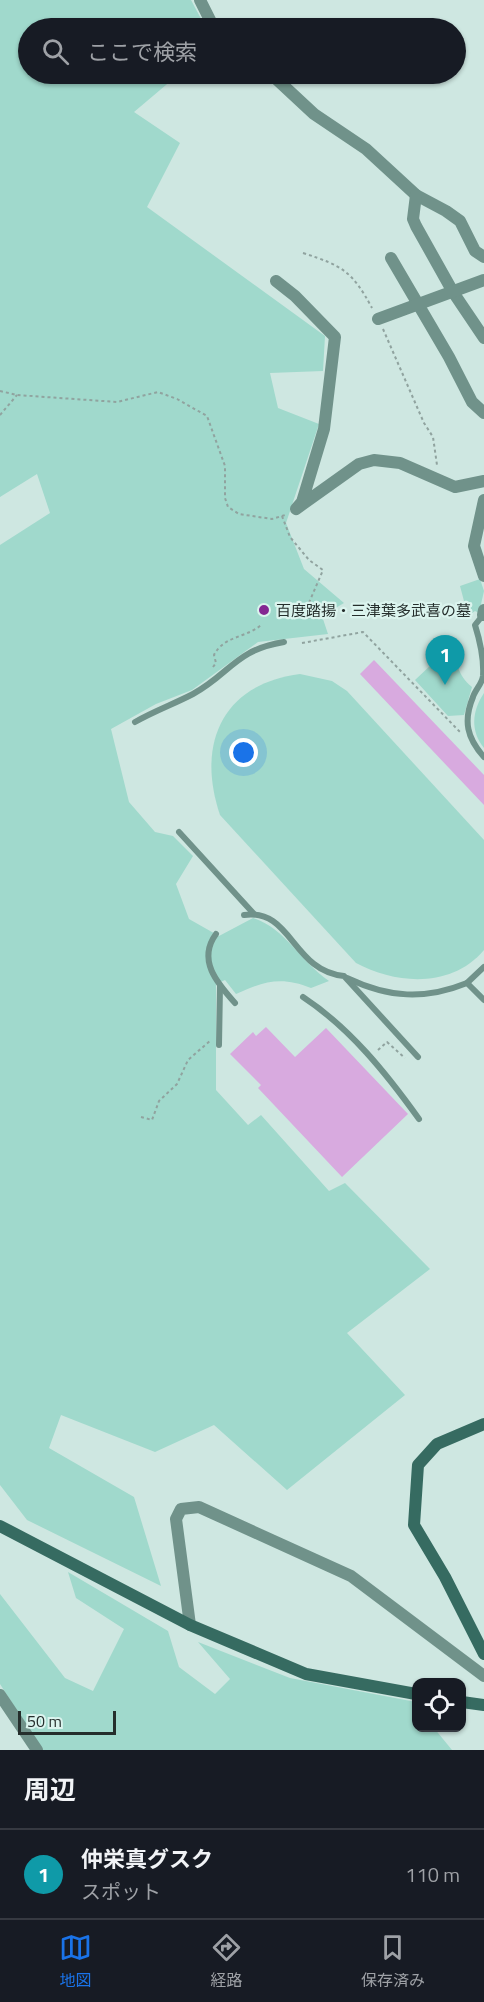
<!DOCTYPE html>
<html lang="ja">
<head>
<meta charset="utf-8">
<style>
	:root { --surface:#171b24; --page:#20242c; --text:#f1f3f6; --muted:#9ea1a6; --line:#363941; --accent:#1a73e8 }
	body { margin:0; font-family:"Titillium Web","Noto Sans JP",sans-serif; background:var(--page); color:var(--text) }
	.controls { position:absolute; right:18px; bottom:18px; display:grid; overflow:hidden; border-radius:12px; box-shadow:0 2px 4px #0004 }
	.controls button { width:54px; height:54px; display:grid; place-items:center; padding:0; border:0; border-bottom:2px solid var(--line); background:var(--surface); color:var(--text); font:30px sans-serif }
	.scale { position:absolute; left:18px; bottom:15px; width:98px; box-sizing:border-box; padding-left:6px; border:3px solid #252e2c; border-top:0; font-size:16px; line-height:21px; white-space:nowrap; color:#252e2c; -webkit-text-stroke:4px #dbf4ee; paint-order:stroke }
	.you { position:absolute; left:244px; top:753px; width:21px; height:21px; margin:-15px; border:4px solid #fff; border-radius:50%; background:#1a73e8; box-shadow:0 0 0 9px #1a73e833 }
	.badge { display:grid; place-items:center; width:39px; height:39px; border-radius:50%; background:var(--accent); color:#fff; font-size:20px; font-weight:700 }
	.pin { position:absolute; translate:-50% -50px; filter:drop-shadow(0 2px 3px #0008) }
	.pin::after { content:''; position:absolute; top:32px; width:21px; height:18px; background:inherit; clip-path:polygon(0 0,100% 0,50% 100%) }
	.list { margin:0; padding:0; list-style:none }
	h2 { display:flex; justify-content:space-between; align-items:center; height:78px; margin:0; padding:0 24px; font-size:26px }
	h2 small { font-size:20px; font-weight:400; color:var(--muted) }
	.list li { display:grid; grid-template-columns:39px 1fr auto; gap:18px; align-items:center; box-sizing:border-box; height:90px; padding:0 24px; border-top:2px solid var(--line) }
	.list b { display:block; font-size:22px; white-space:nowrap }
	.list p { margin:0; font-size:20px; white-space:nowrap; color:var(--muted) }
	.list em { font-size:20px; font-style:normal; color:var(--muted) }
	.icon { flex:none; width:33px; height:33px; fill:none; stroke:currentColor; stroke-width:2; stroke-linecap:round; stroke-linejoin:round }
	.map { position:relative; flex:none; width:484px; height:1750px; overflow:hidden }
	.search { position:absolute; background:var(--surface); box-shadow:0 2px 4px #0004; left:18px; right:18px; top:18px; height:66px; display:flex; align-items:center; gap:15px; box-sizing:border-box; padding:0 21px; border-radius:33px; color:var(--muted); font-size:22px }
	.sheet { height:168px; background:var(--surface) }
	nav { display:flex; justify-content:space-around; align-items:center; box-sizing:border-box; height:84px; border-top:2px solid var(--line); background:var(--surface); font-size:16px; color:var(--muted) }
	nav a { display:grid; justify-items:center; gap:3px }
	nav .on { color:var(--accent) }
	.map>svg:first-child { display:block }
</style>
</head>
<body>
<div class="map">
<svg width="484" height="1750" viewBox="0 0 484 1750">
	<rect width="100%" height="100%" fill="#cee7e1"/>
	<!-- green -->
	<g fill="#a0d9cc">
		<path d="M 0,0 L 191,0 L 206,28 L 28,28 L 28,74 L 179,74 L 134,112 L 180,143 L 147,207 L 325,336 L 323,371 L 270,373 L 278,408 L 319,424 L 286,523 L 304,569 L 344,603 L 322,616 L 328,634 L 258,642 L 192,690 L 156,704 L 111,729 L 129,802 L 155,832 L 173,836 L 193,856 L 176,884 L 189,919 L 219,936 L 253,918 C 285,928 301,962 329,981 L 311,988 C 282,976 264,981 236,994 L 225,980 L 216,984 L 216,1090 L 248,1125 L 261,1115 L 329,1191 L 345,1183 L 430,1269 L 347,1333 L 405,1395 L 287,1490 L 214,1425 L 155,1452 L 61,1415 L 49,1448 L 134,1497 L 161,1586 L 27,1520 L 0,1485 L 0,545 L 50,513 L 37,474 L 0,497 Z"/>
		<polygon points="480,579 484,591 479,613 475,611 468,616 460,586"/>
		<path d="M 448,649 C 459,663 457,675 472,687 L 464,715 L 448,716 L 415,680 Z"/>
		<path d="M 300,674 L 332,681 L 347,691 L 484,840 L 484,950 C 452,988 397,985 356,963 L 220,815 C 196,744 222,684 300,674 Z"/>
		<path d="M 484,693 L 484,748 C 470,731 472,711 484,693 Z"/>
		<polygon points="68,1572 168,1631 179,1667 215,1694 230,1679 198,1642 290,1678 416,1702 416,1728 434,1728 452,1750 42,1750 0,1684 0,1594 65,1678 93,1691 124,1629 76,1598"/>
	</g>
	<!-- building -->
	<g fill="#d8aadf">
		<polygon points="374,660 484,775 484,805 360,674"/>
		<polygon points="266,1027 295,1057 326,1028 408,1114 342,1177 258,1088 261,1085 230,1054 253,1032 256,1036"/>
	</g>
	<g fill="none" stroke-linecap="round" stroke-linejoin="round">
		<!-- path -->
		<g stroke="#90a39f" stroke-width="2" stroke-dasharray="3 3" stroke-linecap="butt">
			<path d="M 303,253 C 343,266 352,271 372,308"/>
			<polyline points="383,329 424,423 433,437 437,465"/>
			<polyline points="0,391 17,395 117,402 158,392 177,399 207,416 225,466 225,498 228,507 239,514 272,519 285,515"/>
			<polyline points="0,415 17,395"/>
			<polyline points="282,516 290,537 309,560 323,570 305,612 309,619"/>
			<polyline points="302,643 363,632 460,732"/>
			<path d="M 213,667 L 216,663 L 214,655 C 224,635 248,638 262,624"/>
			<polyline points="378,1050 387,1042 405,1058"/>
			<polyline points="141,1117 152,1120 159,1101 177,1084 188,1060 211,1040"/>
		</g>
		<!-- lane -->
		<g stroke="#70928a" stroke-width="6">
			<path d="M 483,615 L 475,625 C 480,641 484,660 483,676 C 482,684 475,690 473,697 C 463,721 467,738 484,757"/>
			<path d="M 135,722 C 154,711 174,704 193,694 C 231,673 235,650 284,642"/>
			<polyline points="179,832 254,914"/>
			<path d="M 244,915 C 292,908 292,971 344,976 L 418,1057"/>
			<path d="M 216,934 C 197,960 217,983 235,1003"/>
			<path d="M 347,978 C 389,998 425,1000 467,983 L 484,1000"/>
			<polyline points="467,983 484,967"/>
			<path d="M 303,997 C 350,1028 386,1073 419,1119"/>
			<polyline points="219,1045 220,986"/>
		</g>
		<!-- street -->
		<g stroke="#70928a" stroke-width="12">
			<polyline points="200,0 213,26 217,28"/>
			<polyline points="271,74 314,114 366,149 416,195 446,211 460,221 475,251 484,257"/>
			<polyline points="416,195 413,219 416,226 453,292 484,338"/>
			<polyline points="391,258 449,357 472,402 484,413"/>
			<polyline points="276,281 295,296 335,337 324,429 302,502 296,509 359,464 374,460 400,463 455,487 484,481"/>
			<polyline points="378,319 484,280"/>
			<polyline points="484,500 474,546 484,576"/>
			<polyline points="483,615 484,610"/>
			<polyline points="190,1625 176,1519 181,1509 199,1507 351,1576 484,1676"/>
			<polyline points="0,1695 37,1750"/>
		</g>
		<!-- secondary -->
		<g stroke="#366b61" stroke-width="12">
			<polyline points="484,1424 437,1444 418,1465 414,1525 445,1577 484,1654"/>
			<polyline points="0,1526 190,1625 306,1674 416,1694"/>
			<polyline points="462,1702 484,1705"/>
		</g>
	</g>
	<!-- markers -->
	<circle fill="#842792" stroke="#dbf4ee" stroke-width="2" cx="264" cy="610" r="6"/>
	<g text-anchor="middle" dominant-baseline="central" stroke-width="4.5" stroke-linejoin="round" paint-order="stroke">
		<!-- poi labels -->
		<g font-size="15" fill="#252e2c" stroke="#dbf4ee" text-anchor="start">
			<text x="276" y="610">百度踏揚・三津葉多武喜の墓</text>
		</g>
	</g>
</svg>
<div class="controls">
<button><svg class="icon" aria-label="locate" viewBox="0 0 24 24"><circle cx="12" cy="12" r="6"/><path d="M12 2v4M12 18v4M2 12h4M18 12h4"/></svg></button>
</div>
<div class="scale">50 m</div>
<div class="you"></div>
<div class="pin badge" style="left:445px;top:685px;background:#0f9aa8">1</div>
<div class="search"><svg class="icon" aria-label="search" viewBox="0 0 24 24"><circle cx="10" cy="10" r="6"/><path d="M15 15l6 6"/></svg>ここで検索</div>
</div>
<section class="sheet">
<h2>周辺<small></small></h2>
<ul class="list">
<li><span class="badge" style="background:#0f9aa8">1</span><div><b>仲栄真グスク</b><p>スポット</p></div><em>110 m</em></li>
</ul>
</section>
<nav>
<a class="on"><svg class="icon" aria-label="map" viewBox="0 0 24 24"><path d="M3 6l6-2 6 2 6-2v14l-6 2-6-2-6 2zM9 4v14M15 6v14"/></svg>地図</a>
<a><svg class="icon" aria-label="directions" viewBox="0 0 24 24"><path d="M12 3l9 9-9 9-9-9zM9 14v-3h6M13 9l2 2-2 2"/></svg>経路</a>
<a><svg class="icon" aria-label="saved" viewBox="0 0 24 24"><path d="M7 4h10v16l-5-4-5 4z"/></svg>保存済み</a>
</nav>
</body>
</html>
